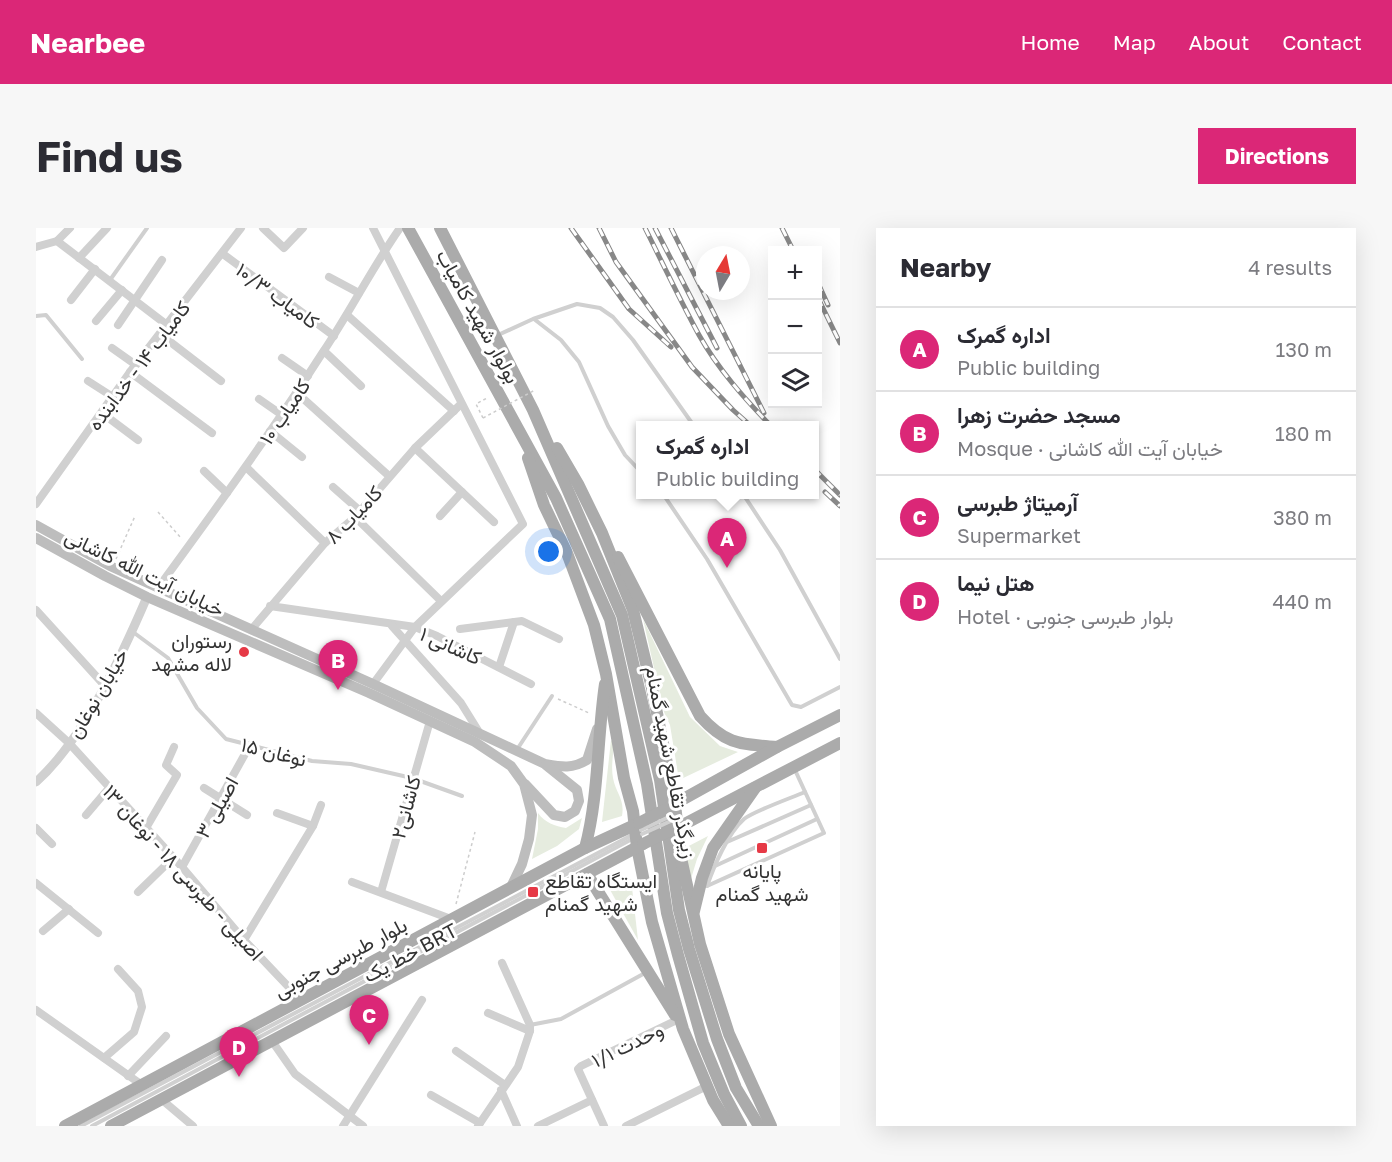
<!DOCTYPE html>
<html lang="en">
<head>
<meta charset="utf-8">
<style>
	:root { --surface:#fff; --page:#f7f7f7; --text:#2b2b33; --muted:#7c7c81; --line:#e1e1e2; --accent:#db2777 }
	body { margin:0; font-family:"Golos Text",Vazirmatn,sans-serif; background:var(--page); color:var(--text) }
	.controls { position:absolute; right:18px; top:18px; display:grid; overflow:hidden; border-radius:0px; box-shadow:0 6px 24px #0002 }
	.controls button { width:54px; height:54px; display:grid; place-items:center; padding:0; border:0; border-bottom:2px solid var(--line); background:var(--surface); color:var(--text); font:30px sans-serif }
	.compass { position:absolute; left:660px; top:18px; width:54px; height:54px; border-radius:50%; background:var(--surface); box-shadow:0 6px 24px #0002; rotate:10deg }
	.you { position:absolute; left:513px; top:324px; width:21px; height:21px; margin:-15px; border:4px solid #fff; border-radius:50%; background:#1a73e8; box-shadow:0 0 0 9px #1a73e833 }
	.badge { display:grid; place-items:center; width:39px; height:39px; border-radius:50%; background:var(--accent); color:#fff; font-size:20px; font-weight:700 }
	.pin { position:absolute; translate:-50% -50px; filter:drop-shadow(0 2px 3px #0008) }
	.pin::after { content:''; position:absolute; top:32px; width:21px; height:18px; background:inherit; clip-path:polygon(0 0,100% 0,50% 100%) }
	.popup { position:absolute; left:600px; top:193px; width:183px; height:78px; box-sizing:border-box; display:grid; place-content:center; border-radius:0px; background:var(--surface); filter:drop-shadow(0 2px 4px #0005); font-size:20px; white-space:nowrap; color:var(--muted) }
	.popup b { font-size:22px; color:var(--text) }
	.popup::after { content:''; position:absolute; left:50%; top:100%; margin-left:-12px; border:12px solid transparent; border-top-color:var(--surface) }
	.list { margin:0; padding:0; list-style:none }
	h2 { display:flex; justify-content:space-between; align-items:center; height:78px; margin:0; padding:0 24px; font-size:26px }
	h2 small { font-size:20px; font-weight:400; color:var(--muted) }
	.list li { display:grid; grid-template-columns:39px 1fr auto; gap:18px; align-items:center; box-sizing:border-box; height:84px; padding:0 24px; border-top:2px solid var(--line) }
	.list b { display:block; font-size:22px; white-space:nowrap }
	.list p { margin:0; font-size:20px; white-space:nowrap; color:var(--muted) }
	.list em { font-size:20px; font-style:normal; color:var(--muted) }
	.icon { flex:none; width:33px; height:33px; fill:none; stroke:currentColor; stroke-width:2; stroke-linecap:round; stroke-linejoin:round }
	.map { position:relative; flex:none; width:804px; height:898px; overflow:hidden; border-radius:0px }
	header { display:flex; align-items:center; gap:36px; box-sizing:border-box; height:84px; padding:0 30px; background:var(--accent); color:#fff }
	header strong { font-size:28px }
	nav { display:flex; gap:33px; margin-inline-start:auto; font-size:21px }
	.intro { display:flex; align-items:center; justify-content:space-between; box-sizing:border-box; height:144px; padding:0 36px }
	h1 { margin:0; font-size:42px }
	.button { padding:15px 27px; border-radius:0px; background:var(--accent); color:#fff; font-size:21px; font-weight:700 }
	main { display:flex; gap:36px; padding:0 36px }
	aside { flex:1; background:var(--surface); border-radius:0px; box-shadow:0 6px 24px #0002 }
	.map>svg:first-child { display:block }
</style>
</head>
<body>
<header>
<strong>Nearbee</strong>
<nav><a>Home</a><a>Map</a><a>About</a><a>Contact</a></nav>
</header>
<div class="intro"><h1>Find us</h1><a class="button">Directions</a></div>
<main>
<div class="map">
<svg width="804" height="898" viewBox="0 0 804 898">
	<rect width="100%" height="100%" fill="#fff"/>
	<!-- green -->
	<g fill="#e6ecdf">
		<polygon points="607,391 654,489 684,518 702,524 643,552 634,497 628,484"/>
		<path d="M 575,512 L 578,516 C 577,528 575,539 577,550 C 580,566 589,571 586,588 L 566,594 Z"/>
		<path d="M 502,585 C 509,595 519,598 530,600 L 546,590 L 543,601 L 521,618 L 496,631 L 502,601 Z"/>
		<polygon points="672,608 661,631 654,654 647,621"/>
		<polygon points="595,651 602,712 573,660"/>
	</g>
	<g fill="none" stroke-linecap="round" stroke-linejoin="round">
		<!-- path -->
		<g stroke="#cdcdcd" stroke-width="1.5" stroke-dasharray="3 3" stroke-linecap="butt">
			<polyline points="447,190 440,176 451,170"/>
			<polyline points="122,284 146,311"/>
			<polyline points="80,331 99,288"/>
			<polyline points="522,471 553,485"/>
			<polyline points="420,676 439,604"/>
		</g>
		<!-- service -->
		<g stroke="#d0d0d0" stroke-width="4">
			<polyline points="74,52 111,0"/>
			<polyline points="0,88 10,87 46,131"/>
			<polyline points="498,91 525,112 543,134 572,198 589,227 604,243"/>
			<polyline points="462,107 497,91 541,76 564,80 577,89 597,112 658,198"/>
			<polyline points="627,266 671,331 756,477 765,479 804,459"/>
			<polyline points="707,266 744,322 804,431"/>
			<polyline points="97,404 132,430 161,480 190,511 276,533 315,536 376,550 426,568"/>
			<polyline points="482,520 516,468"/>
			<polyline points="691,614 775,577"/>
			<polyline points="679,638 781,591"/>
			<polyline points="671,658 788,605 759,542"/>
			<path d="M 671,658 C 678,638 692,605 708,591 C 718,583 755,570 769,564"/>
			<polyline points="494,797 525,791 609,745"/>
			<polyline points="45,898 596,607"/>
			<polyline points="56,898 598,610"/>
		</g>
		<!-- minor -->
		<g stroke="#d0d0d0" stroke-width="8">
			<polyline points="227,0 248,20 267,0"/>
			<polyline points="337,0 487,296 379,399 337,456"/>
			<polyline points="21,13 131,97"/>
			<polyline points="0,19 21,13 34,0"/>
			<polyline points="187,26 298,108"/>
			<polyline points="43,30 71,0"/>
			<polyline points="293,49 323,65"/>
			<polyline points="35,72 59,41"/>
			<polyline points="311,87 418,183"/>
			<polyline points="60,93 86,62"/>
			<polyline points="82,97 126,32"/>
			<polyline points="124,106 185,153"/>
			<polyline points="76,120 100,137"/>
			<polyline points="288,123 325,158"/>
			<polyline points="246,130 272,148"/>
			<polyline points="94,144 176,205"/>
			<polyline points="52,153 77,169"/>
			<polyline points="261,165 353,248"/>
			<polyline points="223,171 246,187"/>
			<polyline points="66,185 102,212"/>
			<polyline points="234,203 266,229"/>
			<polyline points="379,220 458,294"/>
			<polyline points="210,239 289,315"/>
			<polyline points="168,243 191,265"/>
			<polyline points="297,259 323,282"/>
			<polyline points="0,276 94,144 205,0"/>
			<polyline points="404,288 426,264"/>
			<polyline points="319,289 405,373"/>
			<path d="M 122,360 C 179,282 235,205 287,124 C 314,84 336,40 364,0"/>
			<polyline points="234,378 379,399 401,408 495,456"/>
			<polyline points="0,382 69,458"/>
			<polyline points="356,398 425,475 443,504"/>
			<polyline points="424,401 486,393 523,411"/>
			<polyline points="215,402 289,315 319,289 379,220 425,176"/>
			<polyline points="463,439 478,394"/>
			<polyline points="0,485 33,515 146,639 208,712 265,772"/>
			<polyline points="168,560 211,587"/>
			<polyline points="241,585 277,598"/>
			<polyline points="50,587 73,560"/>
			<polyline points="0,600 16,616"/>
			<polyline points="110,600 141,547 130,537 138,519"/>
			<polyline points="146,639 214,517"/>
			<polyline points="316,654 415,691"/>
			<polyline points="0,655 62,705"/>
			<polyline points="102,664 137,630"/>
			<polyline points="345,664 394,493"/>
			<polyline points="7,703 33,681"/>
			<polyline points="208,712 277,598 285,577"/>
			<polyline points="0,782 106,857"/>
			<polyline points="452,785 494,803"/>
			<polyline points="236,813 259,846 327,898"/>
			<polyline points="420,823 469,857"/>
			<polyline points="68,830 98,804 106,779 102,763 82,741"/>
			<polyline points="92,848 130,808"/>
			<polyline points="465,862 481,898"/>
			<polyline points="395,867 444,895"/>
			<polyline points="125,871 157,898"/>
			<polyline points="307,898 386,772"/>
			<polyline points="442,898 482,839 494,803 494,797 466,735"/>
			<polyline points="502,898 556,872"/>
			<polyline points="568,898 542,841 545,838 641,792"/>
			<polyline points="590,898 671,858"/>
		</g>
		<!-- tertiary -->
		<path stroke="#d0d0d0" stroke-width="9" d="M 0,554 C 48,511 86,427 111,369"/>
		<!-- secondary -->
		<g stroke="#bdbdbd" stroke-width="10">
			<path d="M 0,297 L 74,338 L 337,456 L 509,536 C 526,539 536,541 551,532 L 561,501"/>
			<polyline points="0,310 69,348 111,369 333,465 439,514 475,538 488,556 496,587 493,611 486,636 475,659"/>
			<polyline points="489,556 518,587 529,589 539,583 543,573 541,562 510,537"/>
		</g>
		<!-- primary -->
		<g stroke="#ababab" stroke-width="12">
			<polyline points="372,0 520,270 574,391 611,556 631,685 642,727 667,815 688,866 705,898"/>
			<polyline points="404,0 497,182 586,387 624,552 643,682 653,721 681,811 700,860 723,898"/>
			<polyline points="521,220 542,256 566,305 597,382 616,460 639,576 645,630 664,716 693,806 735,898"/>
			<polyline points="492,230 508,277 531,325 558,397 570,446 588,550 597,583 601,619 616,694 647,801 677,872 693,898"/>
			<path d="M 582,329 L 664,488 C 690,517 704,516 741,519"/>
			<polyline points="633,579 741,519 804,487"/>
			<polyline points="637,602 804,515"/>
			<path d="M 549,620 C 563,568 561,510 569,456"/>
			<polyline points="551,646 639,787"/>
			<polyline points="658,683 666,650 677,620 719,560"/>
			<polyline points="29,898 549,620 603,595"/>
			<polyline points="75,898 607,616"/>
		</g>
		<defs>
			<g id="rail">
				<polyline points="535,0 593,81 635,119"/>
				<polyline points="563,0 580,34 656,139 697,182 715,198"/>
				<path d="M 609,0 C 627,36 644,72 663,107 C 682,141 708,170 735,198"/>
				<polyline points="619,0 681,120"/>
				<polyline points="635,0 728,185"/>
				<polyline points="746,0 757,22"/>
				<polyline points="782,55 792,77"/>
				<polyline points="782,70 804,115"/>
				<polyline points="778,241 804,267"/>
				<polyline points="789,264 804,278"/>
			</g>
		</defs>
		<!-- rail casing -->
		<use href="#rail" stroke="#888" stroke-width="5"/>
		<!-- rail -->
		<use href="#rail" stroke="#fff" stroke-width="3" stroke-dasharray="9" stroke-linecap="butt"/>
		<!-- path-bridge -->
		<polyline stroke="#cdcdcd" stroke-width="1.5" stroke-dasharray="3 3" stroke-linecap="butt" points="447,190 499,162"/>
		<!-- service-bridge -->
		<g stroke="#d0d0d0" stroke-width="4">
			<polyline points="605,602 635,588"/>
			<polyline points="606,606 637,592"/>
		</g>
		<!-- primary-bridge -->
		<g stroke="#ababab" stroke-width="12">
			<polyline points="603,595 632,580"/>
			<polyline points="607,616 635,602"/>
		</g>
	</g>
	<!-- markers -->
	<g fill="#e63946" stroke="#fff" stroke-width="2">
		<circle cx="208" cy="424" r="6"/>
		<rect x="720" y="614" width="12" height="12" rx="3"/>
		<rect x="491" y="658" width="12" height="12" rx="3"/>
	</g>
	<g text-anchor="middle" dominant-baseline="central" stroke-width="6" stroke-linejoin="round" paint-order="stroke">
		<!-- street labels -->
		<g font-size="20" fill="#333" stroke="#fff">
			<text transform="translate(242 67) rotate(36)">کامیاب ۱۰/۳</text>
			<text transform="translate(443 88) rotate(61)">بولوار شهید کامیاب</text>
			<text transform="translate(102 137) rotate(-53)">کامیاب ۱۴ - خدابنده</text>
			<text transform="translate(248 183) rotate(-56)">کامیاب ۱۰</text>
			<text transform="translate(317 286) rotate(-46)">کامیاب ۸</text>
			<text transform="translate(109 344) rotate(26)">خیابان آیت الله کاشانی</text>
			<text transform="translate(415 417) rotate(24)">کاشانی ۱</text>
			<text transform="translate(61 465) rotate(-60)">خیابان نوغان</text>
			<text transform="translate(238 523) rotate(14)">نوغان ۱۵</text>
			<text transform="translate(636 534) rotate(79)">زیرگذر تقاطع شهید گمنام</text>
			<text transform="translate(180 579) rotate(-61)">اصیلی ۳</text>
			<text transform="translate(369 579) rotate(-75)">کاشانی۲</text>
			<text transform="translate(148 644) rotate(48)">اصیلی - طبرسی ۱۸ - نوغان ۱۳</text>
			<text transform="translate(374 724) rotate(-28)">خط یک BRT</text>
			<text transform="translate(304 729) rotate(-28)">بلوار طبرسی جنوبی</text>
			<text transform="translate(591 816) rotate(-26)">وحدت ۱/۱</text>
		</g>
		<!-- poi labels -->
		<g font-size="20" fill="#333" stroke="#fff" text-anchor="end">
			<text x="196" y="412">رستوران<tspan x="196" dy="23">لاله مشهد</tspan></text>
			<text x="726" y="642" text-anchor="middle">پایانه<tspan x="726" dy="23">شهید گمنام</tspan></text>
			<text x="509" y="652" text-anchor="start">ایستگاه تقاطع<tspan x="509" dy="23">شهید گمنام</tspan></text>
		</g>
	</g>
</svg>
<div class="controls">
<button>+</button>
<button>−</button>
<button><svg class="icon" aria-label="layers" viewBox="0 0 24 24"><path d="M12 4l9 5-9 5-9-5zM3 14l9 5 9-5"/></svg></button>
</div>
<svg class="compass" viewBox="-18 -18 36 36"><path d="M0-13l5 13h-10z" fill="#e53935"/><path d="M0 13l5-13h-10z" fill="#7c7c81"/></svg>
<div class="you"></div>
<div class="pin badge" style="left:691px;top:340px">A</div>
<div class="popup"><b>اداره گمرک</b>Public building</div>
<div class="pin badge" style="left:302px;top:462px">B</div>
<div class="pin badge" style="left:333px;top:817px">C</div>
<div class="pin badge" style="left:203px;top:849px">D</div>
</div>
<aside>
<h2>Nearby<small>4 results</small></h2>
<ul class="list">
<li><span class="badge">A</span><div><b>اداره گمرک</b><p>Public building</p></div><em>130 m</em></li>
<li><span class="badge">B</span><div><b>مسجد حضرت زهرا</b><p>Mosque · خیابان آیت الله کاشانی</p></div><em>180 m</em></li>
<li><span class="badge">C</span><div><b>آرمیتاژ طبرسی</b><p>Supermarket</p></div><em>380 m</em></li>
<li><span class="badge">D</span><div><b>هتل نیما</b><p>Hotel · بلوار طبرسی جنوبی</p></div><em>440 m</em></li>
</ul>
</aside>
</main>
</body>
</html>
